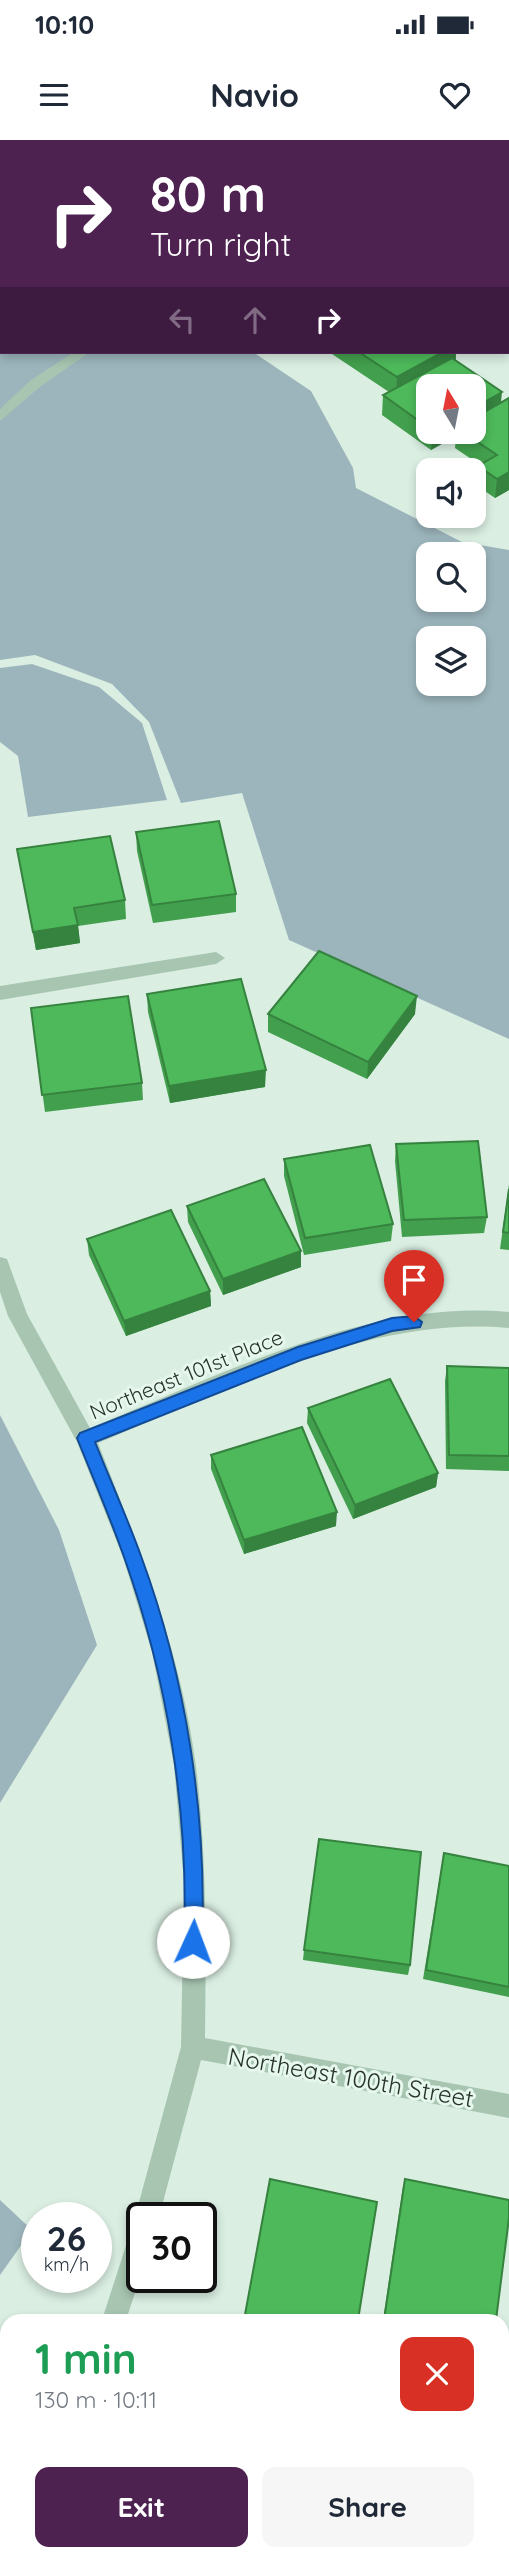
<!DOCTYPE html>
<meta charset="utf-8">
<style>
:root{--surface:#fff;--page:#f6f6f7;--text:#1f2937;--muted:#747a83;--accent:#4d2150}
body{margin:0;font-family:Quicksand,sans-serif;background:var(--page);color:var(--text);height:100vh;display:flex;flex-direction:column;font-size:26px;white-space:nowrap}
*{box-sizing:border-box;margin:0}
p{font-size:23px;color:var(--muted)}
.icon{flex:none;width:38px;height:38px;fill:none;stroke:currentColor;stroke-width:2;stroke-linecap:round;stroke-linejoin:round}
.map{position:relative;flex:1;overflow:hidden}
.drawer{position:absolute;left:0px;top:2174px;width:509px;height:247px;display:flex;flex-direction:column;background:var(--surface);border-radius:21px 21px 0 0;box-shadow:0 4px 10px #0003}
.drawer>*{flex:none}
.guide{position:absolute;left:0px;top:0px;width:509px;height:214px;box-shadow:0 4px 10px #0003;background:#4d2150;color:#fff;overflow:hidden}
.needle{width:46px;rotate:350deg}
.tools{position:absolute;left:416px;top:234px;display:grid;gap:14px}
.tools a{display:grid;place-items:center;width:70px;height:70px;border-radius:14px;background:var(--surface);box-shadow:0 4px 10px #0003;font-size:35px}
.speed{position:absolute;left:21px;top:2062px;display:flex;gap:14px;font-size:35px;font-weight:700;text-align:center}
.speed>*{display:grid;place-content:center;width:91px;height:91px;border-radius:50%;background:var(--surface);box-shadow:0 4px 10px #0003;line-height:1}
.speed small{font-size:18px;font-weight:400}
.speed .limit{border:4px solid #111;border-radius:10px;background:#fff;color:#111}
.pin{position:absolute;display:grid;place-items:center;width:60px;height:60px;color:#fff;margin:-72px -30px;border-radius:50% 50% 50% 0;rotate:-45deg;box-shadow:0 0 7px #0007}
.pin .icon{rotate:45deg}
.me{position:absolute;width:77px;margin:-38px;rotate:2deg;stroke-linejoin:round;filter:drop-shadow(0 0 5px #0008)}
.turn{display:flex;align-items:center;gap:24px;height:147px;padding:0 35px;font-size:32px}
.turn .icon{width:91px;height:91px;stroke-width:2.5}
.turn b{display:block;font-size:49px;line-height:60px}
.lanes{display:flex;align-items:center;height:66px;padding:0 35px;background:#0003;justify-content:center;gap:35px;direction:ltr}
.lanes .off{opacity:.35}
.round{display:grid;place-items:center;flex:none;width:74px;height:74px;border-radius:14px;background:var(--page)}
.overview{display:flex;align-items:center;justify-content:space-between;height:119px;padding:0 35px}
h1{font-size:42px;font-weight:800;line-height:52px;color:#1e9e55}
.primary-button{display:flex;gap:14px;margin-top:auto;padding:14px 35px}
.primary-button a{flex:1;height:80px;border-radius:14px;background:var(--accent);color:#fff;font-size:28px;font-weight:800;line-height:80px;text-align:center}
.primary-button a+a{background:var(--page);color:var(--text)}
.status{display:flex;justify-content:space-between;align-items:center;height:49px;padding:0 35px;background:var(--surface);direction:ltr}
.status svg{height:19px;fill:currentColor}
header{display:flex;justify-content:space-between;align-items:center;height:91px;padding:0 35px;background:var(--surface);font-size:32px;font-weight:800}
.map>svg:first-child{display:block}
.green{fill:#9cb5bc;fill-rule:evenodd}
.lines{fill:none;stroke-linecap:round;stroke-linejoin:round}
.minor{fill:#a7c5b1;fill-rule:evenodd}
.wall{fill:#429f4d;fill-rule:evenodd}
.shaded-wall{fill:#36823f}
.building{fill:#4db95a;stroke:#36823f;stroke-width:2}
.route{fill:#1a73e8;stroke:#114b97;stroke-width:2}
.labels{text-anchor:middle;dominant-baseline:central;stroke-width:6;stroke-linejoin:round;paint-order:stroke}
.street-label{font-size:21px;fill:#273329;stroke:#e6f7ed}
.near-street-label{font-size:24px;fill:#273329;stroke:#e6f7ed}
</style>
<div class="status"><b>10:10</b><svg viewBox="0 0 49 12"><path d="M0 12V9h3v3zM5 12V6h3v6zM10 12V3h3v9zM15 12V0h3v12zM26 1h20v11H26zM47 4h2v5h-2z"/></svg></div>
<header><svg class="icon" aria-label="menu" viewBox="0 0 24 24"><path d="M4 6h16M4 12h16M4 18h16"/></svg>Navio<svg class="icon" aria-label="heart" viewBox="0 0 24 24"><path d="M12 20l-8-8c-3-5 5-10 8-4 3-6 11-1 8 4z"/></svg></header>
<div class="map">
<svg width="509" height="2419" viewBox="0 0 509 2419">
<rect width="100%" height="100%" fill="#daeee2"/>
<g class="green">
<path d="M0 0H509V170L508 2H2V212H253L311 251 353 328 356 348 462 402 509 410V899L289 800 242 653 181 663 149 582 112 544 35 515 0 520ZM429 415H474V460H429ZM429 499H474V544H429Z"/>
<polygon points="32,524 99,547 142,583 167,660 28,677 18,616 0,602 0,528"/>
<polygon points="0,1275 59,1390 97,1505 0,1663"/>
<polygon points="0,2060 32,2090 0,2135"/>
<polygon points="83,2413 242,2413 251,2419 79,2419"/>
</g>
<g class="lines">
<g class="minor">
<polygon points="480,0 495,0 479,2"/>
<polygon points="0,54 2,55 2,63 0,62"/>
<rect x="508" y="165" width="1" height="9"/>
<polygon points="74,212 90,212 41,246 0,281 0,269 31,240"/>
<polygon points="216,812 225,818 216,824 0,860 0,846"/>
<path d="M0 1117 7 1119 27 1174 90 1288C220 1236 366 1159 509 1172V1188C368 1175 226 1251 98 1303 139 1408 182 1515 196 1627 207 1717 206 1807 205 1898L509 1954V1978L201 1920 159 2077H142V2132L126 2180H102L130 2093 137 2083 135 2077 181 1907 184 1743 174 1625 152 1512 123 1417 77 1302 8 1176 0 1152Z"/>
<polygon points="7,2384 7,2413 12,2413 9,2419 0,2419 0,2387"/>
</g>
</g>
<g class="wall">
<path d="M329 212H456V220L501 263 509 258V350L495 358 476 345 478 326 480 325 455 308 456 296 431 310 382 275 383 255 389 252ZM429 247 474 292H429Z"/>
<polygon points="136,692 236,754 236,772 153,783 137,711"/>
<polygon points="17,709 125,760 126,779 78,786 80,803 36,810"/>
<polygon points="147,854 265,947 170,963 148,872"/>
<polygon points="31,868 142,943 143,960 45,972"/>
<polygon points="268,874 415,874 367,939 268,892"/>
<polygon points="396,1004 487,1077 484,1093 402,1097 395,1021"/>
<polygon points="284,1019 393,1084 391,1101 304,1115 284,1036"/>
<polygon points="509,1044 509,1110 500,1109"/>
<polygon points="187,1066 301,1127 223,1155 188,1082"/>
<polygon points="87,1099 210,1151 211,1166 126,1196 89,1115"/>
<polygon points="447,1226 509,1228 509,1331 446,1329 445,1241"/>
<polygon points="308,1268 438,1333 436,1347 353,1379 307,1283"/>
<polygon points="211,1315 336,1386 244,1414 211,1329"/>
<polygon points="444,1713 509,1726 509,1857 423,1839 442,1724"/>
<polygon points="304,1810 410,1825 408,1835 303,1820"/>
<polygon points="405,2039 496,2180 383,2180 403,2046"/>
</g>
<g class="shaded-wall">
<polygon points="443,212 456,212 455,224 396,257 397,237"/>
<polygon points="502,252 500,272 474,286 474,268"/>
<polygon points="433,292 456,292 456,296 431,310"/>
<polygon points="509,332 509,350 495,358 497,339"/>
<polygon points="78,785 80,803 36,810 33,792"/>
<polygon points="417,856 415,874 367,939 368,922"/>
<polygon points="266,930 265,947 170,963 169,946"/>
<polygon points="301,1111 301,1127 223,1155 223,1139"/>
<polygon points="210,1151 211,1166 126,1196 124,1181"/>
<polygon points="438,1333 436,1347 353,1379 355,1365"/>
<polygon points="337,1372 336,1386 244,1414 244,1400"/>
</g>
<g class="building">
<polygon points="359,212 443,212 397,237"/>
<polygon points="452,218 502,252 474,268 474,247 429,247 429,288 383,255"/>
<polygon points="509,258 509,332 497,339 478,326 497,315 463,292 474,292 474,278"/>
<polygon points="219,681 236,754 152,765 136,692"/>
<polygon points="110,696 125,760 74,768 78,785 33,792 17,709"/>
<polygon points="319,811 417,856 368,922 268,874"/>
<polygon points="241,839 266,930 169,946 147,854"/>
<polygon points="128,856 142,943 42,955 31,868"/>
<polygon points="478,1001 487,1077 404,1080 396,1004"/>
<polygon points="370,1005 393,1084 305,1098 284,1019"/>
<polygon points="264,1039 301,1111 223,1139 187,1066"/>
<polygon points="509,1049 509,1093 503,1092"/>
<polygon points="171,1070 210,1151 124,1181 87,1099"/>
<polygon points="447,1226 509,1228 509,1316 449,1315"/>
<polygon points="390,1239 438,1333 355,1365 308,1268"/>
<polygon points="302,1287 337,1372 244,1400 211,1315"/>
<polygon points="319,1699 421,1712 410,1825 304,1810"/>
<polygon points="444,1713 509,1726 509,1847 426,1830"/>
<polygon points="270,2039 377,2062 358,2180 244,2180"/>
<polygon points="405,2039 509,2060 509,2078 496,2180 384,2180"/>
</g>
<path class="route" d="M414 1176 422 1182 420 1187 392 1191 301 1220 95 1302C110 1340 127 1377 141 1416 186 1538 207 1673 202 1802L199 1809 193 1812 186 1809 184 1802C189 1672 168 1540 124 1417 110 1377 93 1338 77 1298L80 1293 298 1207 392 1178Z"/>
<g class="labels">
<g class="street-label">
<text transform="translate(186 1234) rotate(-22)">Northeast 101st Place</text>
</g>
<g class="near-street-label">
<text transform="translate(351 1937) rotate(10)">Northeast 100th Street</text>
</g>
</g>
</svg>
<div class="tools">
<a><svg class="needle" viewBox="-14 -14 28 28"><path d="M0-13l5 13h-10z" fill="#e53935"/><path d="M0 13l5-13h-10z" fill="#747a83"/></svg></a>
<a><svg class="icon" aria-label="sound" viewBox="0 0 24 24"><path d="M4 9h4l5-4v14l-5-4H4zM17 9q2 3 0 6"/></svg></a>
<a><svg class="icon" aria-label="search" viewBox="0 0 24 24"><circle cx="10" cy="10" r="6"/><path d="M15 15l6 6"/></svg></a>
<a><svg class="icon" aria-label="layers" viewBox="0 0 24 24"><path d="M12 4l9 5-9 5-9-5zM3 14l9 5 9-5"/></svg></a>
</div>
<div class="speed"><div>26<small>km/h</small></div><div class="limit">30</div></div>
<div class="pin" style="left:414px;top:1182px;background:#d93025"><svg class="icon" aria-label="arrive" viewBox="0 0 24 24"><path d="M6 21V4h12l-3 4 3 4H6"/></svg></div>
<svg class="me" style="left:193px;top:1802px" viewBox="-20 -20 40 40"><circle r="19" fill="#fff"/><path d="M0-13L10 11 0 6-10 11z" fill="#1a73e8"/></svg>
<div class="guide">
<div class="turn"><svg class="icon" aria-label="right" viewBox="0 0 24 24"><path d="M7 20v-9h11M14 6l5 5-5 5"/></svg><div><b>80 m</b>Turn right</div></div>
<div class="lanes"><svg class="icon off" aria-label="left" viewBox="0 0 24 24"><path d="M17 20v-9H6M10 6l-5 5 5 5"/></svg><svg class="icon off" aria-label="ahead" viewBox="0 0 24 24"><path d="M12 20V5M6 11l6-6 6 6"/></svg><svg class="icon" aria-label="right" viewBox="0 0 24 24"><path d="M7 20v-9h11M14 6l5 5-5 5"/></svg></div>
</div>
<section class="drawer">
<div class="overview"><div><h1>1 min</h1><p>130 m · 10:11</p></div><a class="round" style="background:#d93025;color:#fff"><svg class="icon" aria-label="close" viewBox="0 0 24 24"><path d="M6 6l12 12M18 6L6 18"/></svg></a></div>
<div class="primary-button"><a>Exit</a><a>Share</a></div>
</section>
</div>
